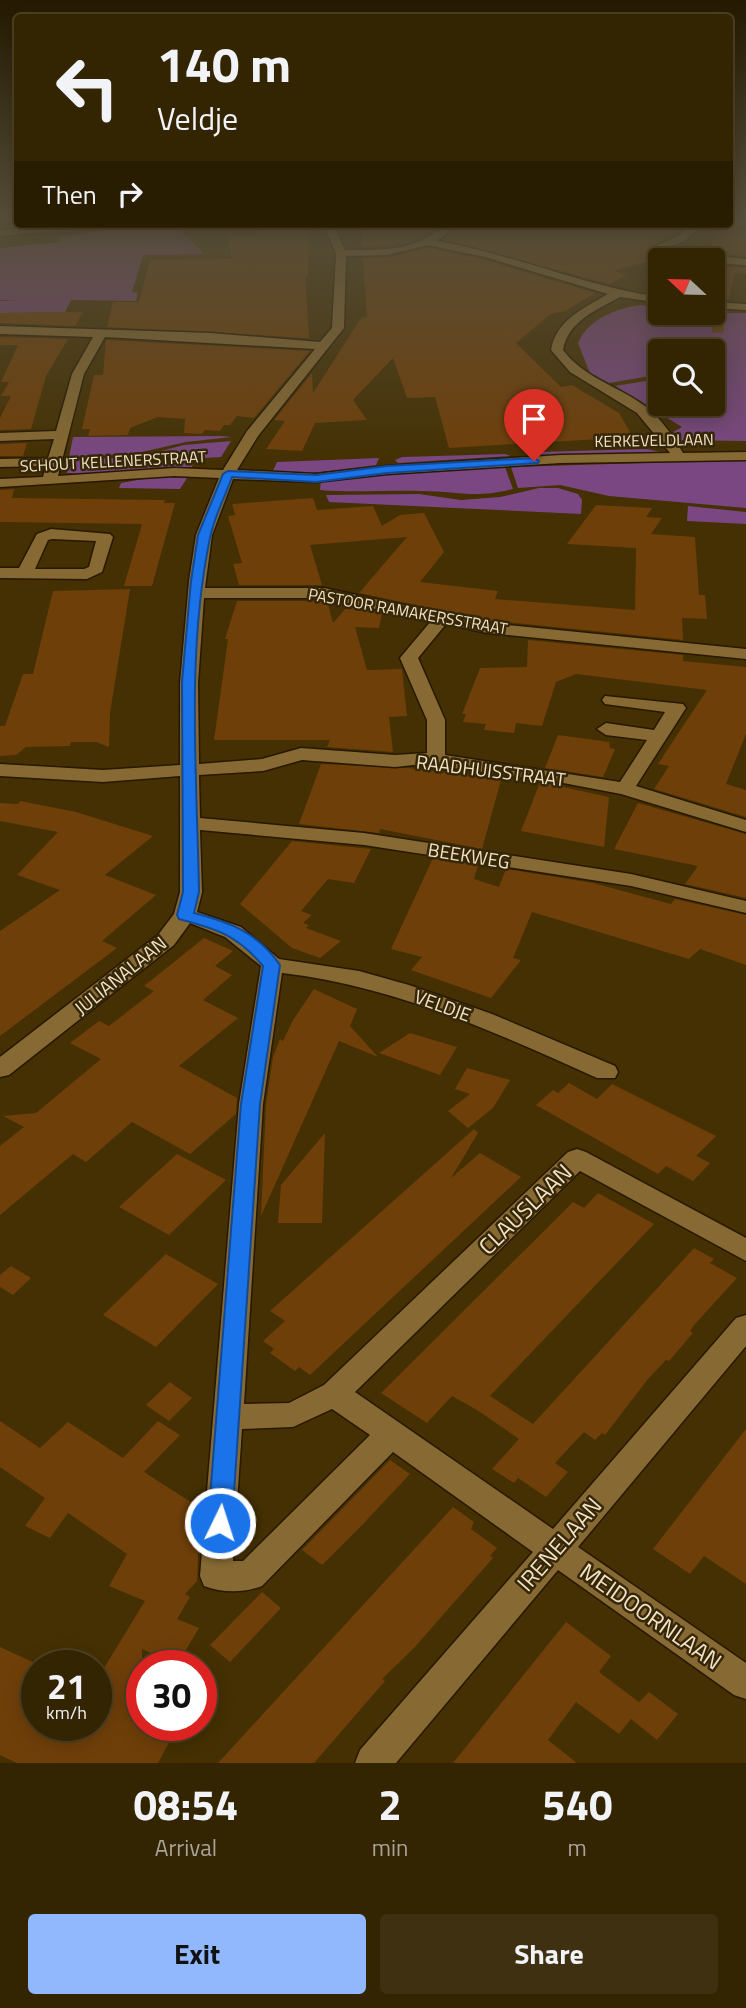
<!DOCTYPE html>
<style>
:root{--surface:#332402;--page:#3e3011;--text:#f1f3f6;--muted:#a9a499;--line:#4e4124;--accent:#91b8fd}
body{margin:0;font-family:"Titillium Web",sans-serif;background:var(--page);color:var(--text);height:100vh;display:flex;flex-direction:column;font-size:26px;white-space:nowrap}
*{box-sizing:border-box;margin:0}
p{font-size:23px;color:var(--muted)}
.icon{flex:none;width:38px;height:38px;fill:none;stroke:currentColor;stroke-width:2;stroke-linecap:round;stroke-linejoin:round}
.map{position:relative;height:1763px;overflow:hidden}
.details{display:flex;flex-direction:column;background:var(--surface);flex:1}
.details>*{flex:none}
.top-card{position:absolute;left:14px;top:14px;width:719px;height:214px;border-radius:7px;box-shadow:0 4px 18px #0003,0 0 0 2px var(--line);background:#332402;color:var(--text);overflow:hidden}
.needle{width:46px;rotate:292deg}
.controls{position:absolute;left:648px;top:248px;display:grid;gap:14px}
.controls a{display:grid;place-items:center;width:77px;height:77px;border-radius:7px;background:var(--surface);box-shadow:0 4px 18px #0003,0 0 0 2px var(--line);font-size:35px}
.speed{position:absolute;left:21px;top:1650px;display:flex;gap:14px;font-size:35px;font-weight:700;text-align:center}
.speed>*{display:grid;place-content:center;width:91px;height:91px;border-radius:50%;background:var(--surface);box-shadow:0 4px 18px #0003,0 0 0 2px var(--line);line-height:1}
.speed small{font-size:18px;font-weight:400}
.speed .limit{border:10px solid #d22;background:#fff;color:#111}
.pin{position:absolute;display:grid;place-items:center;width:60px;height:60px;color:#fff;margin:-72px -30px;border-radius:50% 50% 50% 0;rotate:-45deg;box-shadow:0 0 7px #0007}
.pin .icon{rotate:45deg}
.me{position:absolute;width:77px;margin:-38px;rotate:4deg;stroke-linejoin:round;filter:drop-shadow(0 0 5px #0008)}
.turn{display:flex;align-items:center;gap:24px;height:147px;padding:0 28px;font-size:32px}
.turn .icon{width:91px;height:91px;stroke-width:2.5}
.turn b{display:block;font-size:49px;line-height:60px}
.then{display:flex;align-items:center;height:66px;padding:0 28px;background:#0003;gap:14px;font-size:26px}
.eta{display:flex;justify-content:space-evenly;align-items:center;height:119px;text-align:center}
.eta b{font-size:42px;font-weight:700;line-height:49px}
.action{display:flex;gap:14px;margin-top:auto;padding:14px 28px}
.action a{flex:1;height:80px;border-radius:7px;background:var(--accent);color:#111;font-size:28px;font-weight:700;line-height:80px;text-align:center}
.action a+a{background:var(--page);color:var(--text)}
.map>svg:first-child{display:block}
.green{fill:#7a4783;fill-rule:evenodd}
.building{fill:#6f3f09}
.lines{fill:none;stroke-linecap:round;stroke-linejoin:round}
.minor-casing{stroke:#271800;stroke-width:3}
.minor{fill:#876a33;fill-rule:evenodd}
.route{fill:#1a73e8;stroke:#114b97;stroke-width:2}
.labels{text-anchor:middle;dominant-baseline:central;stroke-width:5;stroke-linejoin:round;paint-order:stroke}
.far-street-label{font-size:16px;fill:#f2e2c6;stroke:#362709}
.street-label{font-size:19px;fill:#f2e2c6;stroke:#362709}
.near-street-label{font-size:23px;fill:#f2e2c6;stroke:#362709}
</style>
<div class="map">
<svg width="746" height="1763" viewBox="0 0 746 1763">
<rect width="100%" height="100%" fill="#443002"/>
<g class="green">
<polygon points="142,224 180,224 180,231 204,254 143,255 132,292 138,293 136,301 71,300 65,312 0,313 0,301 20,301 0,300 0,248 60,242 58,238"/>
<path d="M641 305 660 307V313H746V441L677 440 673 432 682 427 615 386 652 380 650 376 609 383 590 373 578 343C588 319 617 308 641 305ZM660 352H712V404H660Z"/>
<polygon points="73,437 220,436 232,437 186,442 133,454 69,457"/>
<polygon points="231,441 221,457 188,459 145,455 184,445"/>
<polygon points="646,449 661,452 540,457 535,452"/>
<polygon points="505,454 511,456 398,463 395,460 402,457"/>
<polygon points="134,457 193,463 192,467 94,475 67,473 68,460"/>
<polygon points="379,458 376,465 311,473 272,473 277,462"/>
<polygon points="746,460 746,508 609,496 560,485 518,488 511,467"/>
<path d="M505 467 513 489C472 499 459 491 420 491 386 490 354 493 320 490L321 481 420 470Z"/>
<polygon points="160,476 187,478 180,489 119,488 121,483"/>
<polygon points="539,488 558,488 578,494 582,500 581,514 329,502 326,495 419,494 461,500 500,497"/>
<polygon points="688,506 746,512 746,524 687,521"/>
</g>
<g class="building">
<polygon points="272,224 309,227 308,277 305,275 309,338 107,327 113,302 139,302 150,260 232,259 227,235 261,234 260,228 273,227"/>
<polygon points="361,224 446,224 412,242 363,247"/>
<polygon points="462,224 546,224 569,231 584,224 674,224 682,229 654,245 666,256 613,271 626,275 610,284 443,240"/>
<polygon points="722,226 746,229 746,256 712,253 712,237"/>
<polygon points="428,248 484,260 595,293 565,311 551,314 516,343 561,387 572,385 619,413 633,437 449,448 435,397 407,398 393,358 353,400 367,420 315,423 302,451 266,449 285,421 274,420 312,373 313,393 361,318 367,317 363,258 388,258"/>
<polygon points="712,266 746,268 746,274 735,273 729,300 712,299"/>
<polygon points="712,311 727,312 723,333 712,332"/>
<polygon points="83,312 75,326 0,323 0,313"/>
<polygon points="0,337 68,339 46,376 31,429 0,430 0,418 11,396 1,396 9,382 1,382 18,345 0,345"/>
<polygon points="106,340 310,351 254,418 237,416 230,425 224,425 220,431 205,430 202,434 184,433 185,419 158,417 130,428 128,435 88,436 90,429 82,429 94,375 103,375"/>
<polygon points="27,443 23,456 0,456 0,444"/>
<polygon points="14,489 12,498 165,500 164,503 175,503 152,586 124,586 142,524 0,522 0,490"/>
<polygon points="313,498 317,510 373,506 382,526 400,515 424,513 444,552 420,582 498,591 495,599 635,610 636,548 567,544 596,505 652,508 646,517 662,518 651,534 695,537 699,595 705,595 707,619 682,618 683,640 487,620 359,593 407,537 310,545 322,585 239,585 233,564 242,563 228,516 235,515 232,504"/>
<polygon points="130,589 110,713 109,747 96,742 71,742 70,746 26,747 16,755 0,756 0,726 5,726 23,674 33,674 53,591"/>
<polygon points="237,601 327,601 333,623 348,606 382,613 379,628 355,627 367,670 402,669 407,716 389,717 393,752 327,747 330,740 214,740 228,639 225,639"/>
<polygon points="528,640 683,655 683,661 746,667 746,734 726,784 746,790 746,817 654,789 669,766 658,764 707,690 576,674 556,682 542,726 516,723 514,733 484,730 486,724 463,722 466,714 462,714 480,668 527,667"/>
<polygon points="558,735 609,742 610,748 615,749 603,777 545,768"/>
<polygon points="321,764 408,768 501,780 482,849 380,829 379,833 299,824"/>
<polygon points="540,782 609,797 604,847 521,831"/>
<polygon points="20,801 76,812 153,836 105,875 156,895 102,941 117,948 0,1036 0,931 60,890 17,875 58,832 0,821 0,803 18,804"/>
<polygon points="638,803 746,834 746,898 685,884 698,866 614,849"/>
<polygon points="292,841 371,849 354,883 328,879 301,911 312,915 303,923 309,925 306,928 341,941 320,958 292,948 240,904"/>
<polygon points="433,858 478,865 474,879 499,887 506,869 593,883 671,904 675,899 746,915 746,965 700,949 689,959 532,912 513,958 521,960 491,998 411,970 422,957 391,949"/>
<polygon points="204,938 233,951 215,966 232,975 203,1000 238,1018 179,1066 237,1098 236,1114 190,1154 132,1122 86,1162 73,1154 0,1215 0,1146 24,1127 3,1116 36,1113 101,1059 70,1043 99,1021 109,1026 154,991 144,986"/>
<polygon points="314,989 357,1009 350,1026 378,1057 339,1041 261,1216 266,1104 273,1057 280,1039 283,1041 293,1020"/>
<polygon points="410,1033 457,1047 440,1075 379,1053"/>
<polygon points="467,1068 510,1080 493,1108 468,1128 448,1111 470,1094 455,1089"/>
<polygon points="569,1083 597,1099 612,1084 716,1136 696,1156 710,1163 693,1181 666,1166 658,1174 536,1105 553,1090 558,1093"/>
<polygon points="474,1129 478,1133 451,1178 480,1153 521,1177 310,1375 299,1367 295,1371 270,1353 274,1349 263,1341 285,1321 270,1311"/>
<polygon points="325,1133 322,1223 278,1223 281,1185"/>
<polygon points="177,1154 226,1180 169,1235 119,1207"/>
<polygon points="598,1193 654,1224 490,1396 533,1424 694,1248 714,1259 710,1263 737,1278 695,1324 690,1331 693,1333 669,1361 666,1360 648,1379 605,1435 602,1433 595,1440 584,1432 555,1463 568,1472 546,1497 518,1478 514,1483 492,1469 519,1439 477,1410 452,1396 427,1423 381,1393 573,1202 584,1208"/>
<polygon points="166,1254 218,1284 156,1347 103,1315"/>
<polygon points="11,1266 31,1278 13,1295 0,1287 0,1275"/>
<polygon points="170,1382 192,1398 169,1421 146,1405"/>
<polygon points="0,1421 40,1448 68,1422 123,1458 158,1421 180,1435 144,1472 200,1508 197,1581 185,1594 190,1597 177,1619 199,1628 177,1665 142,1649 142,1726 178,1726 158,1763 17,1763 0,1755 0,1647 37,1664 37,1726 96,1726 96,1681 145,1601 109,1586 127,1554 68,1513 50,1538 25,1526 45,1498 0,1467"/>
<polygon points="746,1429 746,1584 704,1556 690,1574 653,1549"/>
<polygon points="390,1460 410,1474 363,1524 322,1565 302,1550"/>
<polygon points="453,1507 474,1522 471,1529 497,1548 490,1556 493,1558 414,1648 382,1679 385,1681 314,1763 218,1763"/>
<polygon points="262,1592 281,1608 230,1662 210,1645"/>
<polygon points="566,1622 611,1656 599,1672 639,1702 649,1692 678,1714 657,1740 631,1719 619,1734 576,1702 548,1740 577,1763 453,1763"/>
</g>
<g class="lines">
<defs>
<g id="minor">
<polygon points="730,219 746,221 746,227 726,224 730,224"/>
<polygon points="70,224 111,224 106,227 0,236 0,230"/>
<path d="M323 224H333L345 250C367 250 391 251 413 244 430 238 442 224 459 224L437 241C513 254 583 286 660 297V303L620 297C597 310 568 321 563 350 584 378 618 386 645 406 661 418 673 436 683 453L746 452V460L561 463 387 474 316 482 233 479 212 535 205 588H324L487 623 746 649V659L487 633 446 624 418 658 445 720V755L620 782 647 740 606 735 597 729 606 723 654 730 665 712 605 704 602 700 605 696 683 704 686 708 636 786 746 820V832L621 794 558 782 423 764 395 767 302 760 263 771 199 775 200 818 364 833 631 874 746 901V913L631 886 364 845 200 830 202 892 197 912 241 927 279 959 359 971 409 985 492 1014 615 1066 618 1072 615 1078H597C495 1032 394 986 282 973L263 1104 244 1404 289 1403 324 1385 568 1152 577 1149 586 1152 746 1238V1261L580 1171 355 1392 553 1529 736 1318 746 1315V1346L578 1547 746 1663V1699L734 1695 558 1570 396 1763H355L360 1750 533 1552 393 1452 262 1586C244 1593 222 1593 204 1586L200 1576 239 1104 261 966 225 937 190 923 174 945 9 1075 0 1077V1057L158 935 174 914 180 892V776L103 782 0 776V764L103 770 180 765V683L189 581 196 535 219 478 174 476 0 487V479L43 477 46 466 0 467V459L48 458 54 439 0 441V433L56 431 72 374 93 337 0 334V326L210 333 320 342 332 328 336 253ZM428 245 485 257 608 294C584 308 556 320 551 350L570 372 637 413 670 453 561 455 387 466 316 474 237 470 258 436 344 328 346 256 387 255ZM105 337 315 349 247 431 223 470 174 468 58 476 84 374ZM204 598H324L431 621 400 658 427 720V753L395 755 301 748 262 759 199 764 198 683ZM332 1409 370 1435 243 1561H233L242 1429 293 1427Z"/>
<path d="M690 224H701L688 239 669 247 688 253 746 259V265C721 263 674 265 656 246L680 235Z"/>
<polygon points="712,302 746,304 746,310 712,308"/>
<path d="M51 529 110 534 113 537 102 572 87 579 0 578V568H19L37 534ZM52 539 96 541 89 567 84 569H35L48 540Z"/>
</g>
</defs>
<use href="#minor" class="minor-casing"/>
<use href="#minor" class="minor"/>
</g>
<linearGradient id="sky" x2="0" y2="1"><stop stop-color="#251a01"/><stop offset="0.47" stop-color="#564e39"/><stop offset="1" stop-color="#564e39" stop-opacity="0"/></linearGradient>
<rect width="746" height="464" fill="url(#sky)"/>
<path class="route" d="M534 458 539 461 538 463 387 473 316 482 232 477C225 497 214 517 210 538 186 653 197 775 199 892L194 913C230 922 258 933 280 965L260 1104 232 1523 228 1531 220 1534 211 1531 208 1523 241 1104 263 966C237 935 217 929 179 919L177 915 183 892 182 682 191 581 198 535 223 474 228 471 316 475 387 466Z"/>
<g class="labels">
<g class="far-street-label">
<text transform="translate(654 440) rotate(-1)">KERKEVELDLAAN</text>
<text transform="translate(113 461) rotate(-3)">SCHOUT KELLENERSTRAAT</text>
<text transform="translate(408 611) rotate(10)">PASTOOR RAMAKERSSTRAAT</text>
</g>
<g class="street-label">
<text transform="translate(491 770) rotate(7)">RAADHUISSTRAAT</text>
<text transform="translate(469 855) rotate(9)">BEEKWEG</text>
<text transform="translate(120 975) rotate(-39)">JULIANALAAN</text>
<text transform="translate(443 1005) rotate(20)">VELDJE</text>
</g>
<g class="near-street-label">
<text transform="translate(525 1209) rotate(-44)">CLAUSLAAN</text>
<text transform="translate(559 1544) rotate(-49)">IRENELAAN</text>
<text transform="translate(651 1616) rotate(35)">MEIDOORNLAAN</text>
</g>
</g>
</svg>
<div class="controls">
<a><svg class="needle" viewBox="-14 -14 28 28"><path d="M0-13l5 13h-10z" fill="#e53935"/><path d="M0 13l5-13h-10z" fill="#a9a499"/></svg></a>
<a><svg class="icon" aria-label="search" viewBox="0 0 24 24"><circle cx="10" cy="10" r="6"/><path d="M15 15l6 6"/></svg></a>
</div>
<div class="speed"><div>21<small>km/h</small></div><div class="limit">30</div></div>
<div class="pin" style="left:534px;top:461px;background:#d93025"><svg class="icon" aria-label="arrive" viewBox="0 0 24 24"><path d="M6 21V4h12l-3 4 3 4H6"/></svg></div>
<svg class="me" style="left:220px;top:1523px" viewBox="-20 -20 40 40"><circle r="17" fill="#1a73e8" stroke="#fff" stroke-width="3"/><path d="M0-11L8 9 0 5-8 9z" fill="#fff"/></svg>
<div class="top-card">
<div class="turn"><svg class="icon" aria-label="left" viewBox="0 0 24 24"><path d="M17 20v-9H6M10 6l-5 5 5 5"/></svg><div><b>140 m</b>Veldje</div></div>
<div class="then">Then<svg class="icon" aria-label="right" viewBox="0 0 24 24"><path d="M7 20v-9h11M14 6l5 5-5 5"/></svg></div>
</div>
</div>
<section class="details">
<div class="eta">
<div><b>08:54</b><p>Arrival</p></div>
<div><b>2</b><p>min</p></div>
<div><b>540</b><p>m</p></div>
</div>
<div class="action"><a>Exit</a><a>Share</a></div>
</section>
